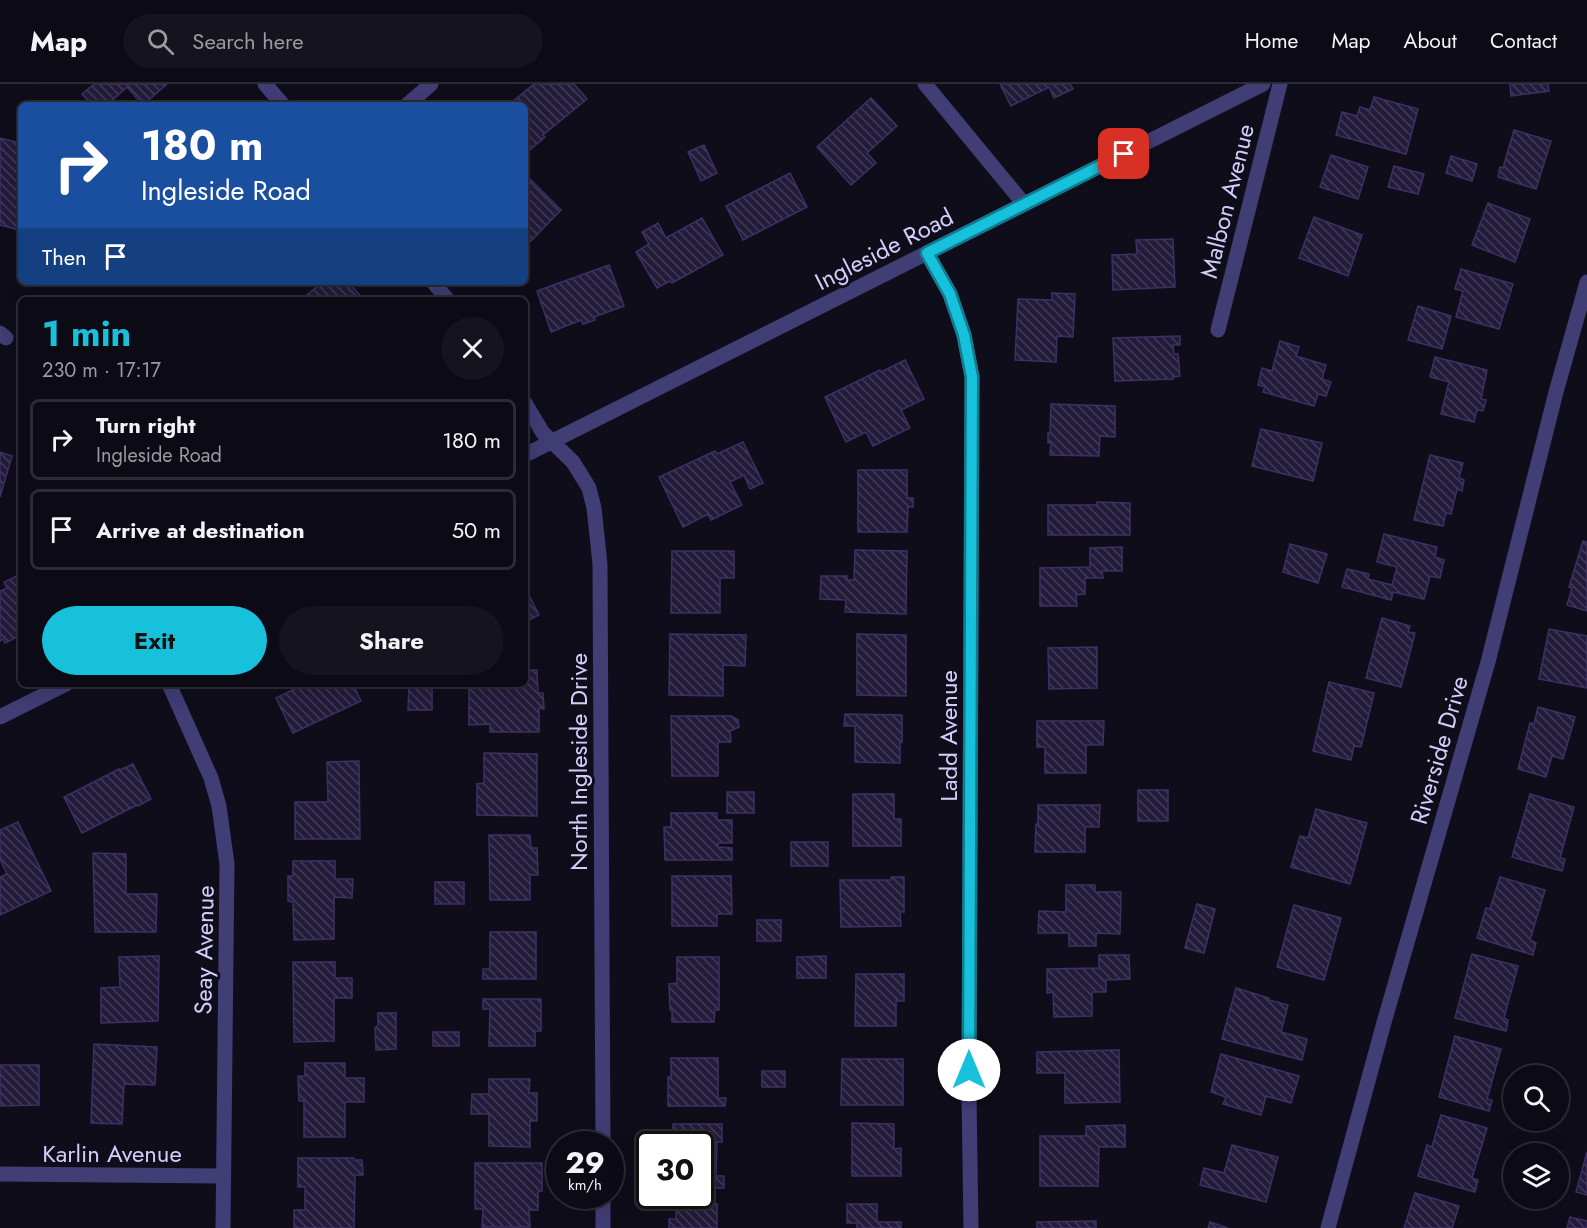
<!DOCTYPE html>
<meta charset="utf-8">
<style>
:root{--surface:#0c0a14;--page:#15131d;--text:#f1f3f6;--muted:#9a9aa0;--line:#2c2b34;--accent:#17c1db}
body{margin:0;font-family:Jost,sans-serif;background:var(--page);color:var(--text);height:100vh;display:flex;flex-direction:column;font-size:22px;white-space:nowrap}
*{box-sizing:border-box;margin:0}
p{font-size:20px;color:var(--muted)}
.icon{flex:none;width:33px;height:33px;fill:none;stroke:currentColor;stroke-width:2;stroke-linecap:round;stroke-linejoin:round}
.map{position:relative;flex:1;overflow:hidden}
.drawer{position:absolute;left:18px;top:213px;width:510px;height:390px;display:flex;flex-direction:column;background:var(--surface);border-radius:9px;box-shadow:0 6px 24px #0002,0 0 0 2px var(--line)}
.drawer>*{flex:none}
.banner{position:absolute;left:18px;top:18px;width:510px;height:183px;border-radius:9px;box-shadow:0 6px 24px #0002,0 0 0 2px var(--line);background:#1a4fa0;color:#fff;overflow:hidden}
.controls{position:absolute;left:1503px;top:981px;display:grid;gap:12px}
.controls a{display:grid;place-items:center;width:66px;height:66px;border-radius:50%;background:var(--surface);box-shadow:0 6px 24px #0002,0 0 0 2px var(--line);font-size:30px}
.speed{position:absolute;left:546px;top:1047px;display:flex;gap:12px;font-size:30px;font-weight:700;text-align:center}
.speed>*{display:grid;place-content:center;width:78px;height:78px;border-radius:50%;background:var(--surface);box-shadow:0 6px 24px #0002,0 0 0 2px var(--line);line-height:1}
.speed small{font-size:15px;font-weight:400}
.speed .limit{border:3px solid #111;border-radius:9px;background:#fff;color:#111}
.pin{position:absolute;display:grid;place-items:center;width:51px;height:51px;color:#fff;margin:-26px;border-radius:12px;box-shadow:0 3px 9px #0006}
.me{position:absolute;width:66px;margin:-33px;rotate:0deg;stroke-linejoin:round;filter:drop-shadow(0 0 4px #0008)}
.turn{display:flex;align-items:center;gap:21px;height:126px;padding:0 24px;font-size:27px}
.turn .icon{width:78px;height:78px;stroke-width:2.5}
.turn b{display:block;font-size:42px;line-height:51px}
.then{display:flex;align-items:center;height:57px;padding:0 24px;background:#0003;gap:12px;font-size:22px}
.round{display:grid;place-items:center;flex:none;width:63px;height:63px;border-radius:32px;background:var(--page)}
.headline{display:flex;align-items:center;justify-content:space-between;height:102px;padding:0 24px}
h1{font-size:36px;font-weight:700;line-height:45px;color:var(--accent)}
.action{display:flex;gap:12px;margin-top:auto;padding:12px 24px}
.action a{flex:1;height:69px;border-radius:36px;background:var(--accent);color:#111;font-size:24px;font-weight:700;line-height:69px;text-align:center}
.action a+a{background:var(--page);color:var(--text)}
ul{padding:0;list-style:none}
li{display:flex;align-items:center;gap:18px;height:81px;margin:0 12px 9px;padding:0 12px;border:3px solid var(--line);border-radius:9px}
li div{flex:1}
li b{display:block;font-size:22px}
li em{font-style:normal}
header{display:flex;align-items:center;gap:36px;box-sizing:border-box;height:84px;padding:0 30px;background:var(--surface);border-bottom:2px solid var(--line)}
header strong{font-size:28px}
nav{display:flex;gap:33px;margin-inline-start:auto;font-size:21px}
.search{width:420px;height:54px;background:var(--page);display:flex;align-items:center;gap:15px;box-sizing:border-box;padding:0 21px;border-radius:33px;color:var(--muted);font-size:22px}
.map>svg:first-child{display:block}
.building{fill:url(#building-back-hatch);stroke:#3c3064;stroke-width:1.5}
.lines{fill:none;stroke-linecap:round;stroke-linejoin:round}
.street{stroke:#413d75;stroke-width:15}
.route-casing{stroke:#0f7d8e;stroke-width:15}
.route{stroke:#17c1db;stroke-width:10}
.labels{text-anchor:middle;dominant-baseline:central;stroke-width:6;stroke-linejoin:round;paint-order:stroke}
.street-label{font-size:24px;fill:#d3cdfa;stroke:#100d1b}
</style>
<header>
<strong>Map</strong>
<div class="search"><svg class="icon" aria-label="search" viewBox="0 0 24 24"><circle cx="10" cy="10" r="6"/><path d="M15 15l6 6"/></svg>Search here</div>
<nav><a>Home</a><a>Map</a><a>About</a><a>Contact</a></nav>
</header>
<div class="map">
<svg width="1587" height="1144" viewBox="0 0 1587 1144">
<defs>
<pattern id="building-back-hatch" width="6" height="6" patternUnits="userSpaceOnUse" patternTransform="scale(1.5)"><rect width="6" height="6" fill="#231b3a"/><path d="M-1 5l2 2M0 0l6 6M5-1l2 2" fill="none" stroke="#423b57"/></pattern>
</defs>
<rect width="100%" height="100%" fill="#100d1b"/>
<g class="building">
<polygon points="94,0 167,0 143,21 127,3 107,21 92,21 82,10"/>
<polygon points="534,0 574,0 587,15 543,51 545,53 530,66 525,60 525,21 515,21 512,18"/>
<polygon points="1000,0 1070,0 1073,5 1054,14 1049,3 1011,22"/>
<polygon points="1510,0 1548,0 1549,7 1511,12"/>
<polygon points="1374,13 1418,25 1406,70 1336,51 1342,28 1357,32 1360,23 1370,26"/>
<polygon points="871,14 897,42 867,69 876,79 851,101 817,63"/>
<polygon points="1514,46 1551,57 1536,105 1498,93 1500,83 1503,84"/>
<polygon points="0,54 21,59 21,67 18,79 21,79 21,140 19,146 0,141"/>
<polygon points="704,61 717,89 701,97 688,68"/>
<polygon points="1331,71 1368,83 1358,115 1320,103"/>
<polygon points="1451,72 1477,80 1472,97 1446,89"/>
<polygon points="1394,82 1424,90 1418,110 1388,103"/>
<polygon points="790,89 807,123 743,156 726,122"/>
<polygon points="530,95 561,126 527,161 525,159 525,100"/>
<polygon points="1488,119 1530,135 1515,178 1472,161"/>
<polygon points="1314,133 1362,151 1348,192 1299,174"/>
<polygon points="702,134 723,171 672,199 670,197 657,204 636,168 649,160 642,148 658,139 666,154"/>
<polygon points="1173,155 1175,203 1113,206 1112,171 1137,170 1136,156"/>
<polygon points="609,181 624,222 594,233 595,236 583,240 581,236 551,248 537,207"/>
<polygon points="1461,185 1513,200 1499,245 1456,233 1463,207 1455,205"/>
<polygon points="323,198 348,198 364,216 307,216 304,213"/>
<polygon points="1052,209 1075,210 1073,253 1057,252 1056,278 1015,276 1018,215 1052,216"/>
<polygon points="1418,222 1451,232 1442,265 1408,256"/>
<polygon points="1180,252 1180,261 1173,261 1174,270 1178,270 1180,292 1173,293 1173,295 1115,297 1113,254"/>
<polygon points="1280,257 1299,263 1296,272 1326,281 1322,295 1331,298 1326,312 1318,310 1314,322 1263,308 1265,303 1258,301 1262,284 1272,287"/>
<polygon points="1435,273 1487,286 1481,315 1486,316 1483,327 1477,326 1474,338 1441,330 1449,298 1430,293"/>
<polygon points="905,276 924,315 901,326 910,344 873,362 866,348 846,358 825,313 880,286 881,288"/>
<polygon points="1051,320 1115,322 1115,353 1100,352 1099,372 1050,371 1051,358 1048,359 1048,349 1050,349"/>
<polygon points="1261,345 1322,359 1313,397 1252,382"/>
<polygon points="743,358 763,399 750,405 744,391 730,398 742,421 711,436 708,430 683,443 659,393 715,367 717,370"/>
<polygon points="0,368 12,372 0,413"/>
<polygon points="1430,371 1463,379 1459,394 1464,396 1462,407 1457,405 1451,430 1446,429 1443,442 1414,436"/>
<polygon points="858,386 907,386 907,414 913,414 913,423 908,423 907,448 858,448"/>
<polygon points="1097,418 1130,419 1130,451 1048,451 1048,421 1097,421"/>
<polygon points="1384,450 1437,463 1435,473 1444,476 1440,494 1430,492 1424,515 1393,508 1391,516 1342,503 1347,485 1369,490 1368,495 1392,501 1397,483 1377,478"/>
<polygon points="1583,457 1587,458 1587,527 1567,521 1572,504 1569,503"/>
<polygon points="1290,460 1327,470 1318,499 1283,488"/>
<polygon points="1122,463 1122,487 1102,487 1103,494 1085,494 1085,510 1076,511 1077,522 1040,522 1040,484 1090,483 1090,464"/>
<polygon points="855,466 907,467 906,530 845,528 846,516 820,515 821,492 847,492 847,496 854,496"/>
<polygon points="672,467 734,467 734,494 720,494 720,529 671,529"/>
<polygon points="19,491 21,496 21,551 5,559 3,555 0,557 0,507 7,504 4,498"/>
<polygon points="525,503 539,531 525,538"/>
<polygon points="1382,534 1410,542 1408,548 1415,549 1401,603 1366,594"/>
<polygon points="1549,545 1587,552 1587,604 1539,595"/>
<polygon points="670,550 746,551 745,582 723,581 723,612 669,611"/>
<polygon points="857,550 906,551 906,612 857,611"/>
<polygon points="1097,563 1097,604 1049,605 1048,564"/>
<polygon points="525,586 537,586 538,609 543,609 544,625 539,624 539,648 490,648 490,640 469,641 469,600 525,600"/>
<polygon points="1329,598 1374,609 1361,663 1354,662 1351,676 1313,667"/>
<polygon points="304,600 353,600 361,617 293,649 276,614"/>
<polygon points="409,600 432,600 432,626 408,626"/>
<polygon points="1538,623 1575,633 1563,675 1552,672 1546,693 1518,685 1530,639 1534,640"/>
<polygon points="845,630 902,631 902,658 900,659 900,679 855,678 855,642 844,642"/>
<polygon points="671,632 731,632 738,636 739,643 730,647 731,658 718,658 718,692 672,692"/>
<polygon points="1037,637 1104,637 1103,661 1086,661 1086,689 1045,689 1045,663 1037,663"/>
<polygon points="484,669 537,670 537,732 477,731 477,700 484,699"/>
<polygon points="359,677 360,755 295,755 295,718 328,718 327,678"/>
<polygon points="133,680 151,715 138,722 137,721 82,749 64,713 119,685 120,686"/>
<rect x="1138" y="706" width="30" height="31"/>
<rect x="727" y="708" width="27" height="21"/>
<polygon points="853,710 894,710 894,735 901,735 901,762 853,762"/>
<polygon points="1530,710 1574,723 1560,774 1565,775 1562,787 1512,773"/>
<polygon points="1038,721 1100,721 1099,743 1085,743 1085,768 1035,768 1036,740 1038,740"/>
<polygon points="1316,725 1367,739 1350,800 1291,783 1300,752 1308,754"/>
<polygon points="671,729 717,729 717,736 732,736 732,759 718,759 718,763 732,764 732,776 665,776 664,743 671,743"/>
<polygon points="18,738 51,807 0,831 0,793 7,790 0,775 0,746"/>
<polygon points="489,751 530,751 531,764 537,764 538,791 530,791 530,816 490,816"/>
<rect x="791" y="758" width="37" height="24"/>
<polygon points="93,769 126,770 126,810 157,810 156,848 95,848"/>
<polygon points="293,777 335,777 335,795 353,795 352,814 334,813 334,855 294,856 293,818 288,817 288,792 293,792"/>
<polygon points="672,792 731,792 732,830 717,830 717,842 672,842"/>
<polygon points="891,793 904,793 904,828 900,828 901,842 841,843 840,796 891,796"/>
<polygon points="1500,793 1545,806 1530,856 1536,859 1533,871 1477,854 1486,824 1490,825"/>
<rect x="435" y="798" width="29" height="22"/>
<polygon points="1066,801 1095,801 1095,808 1121,808 1120,850 1096,849 1096,862 1069,862 1069,849 1038,849 1039,827 1066,828"/>
<polygon points="1197,820 1215,825 1204,869 1185,864"/>
<polygon points="1294,821 1341,834 1324,896 1277,883"/>
<rect x="757" y="836" width="24" height="21"/>
<polygon points="490,848 536,848 536,895 483,895 483,885 490,885"/>
<polygon points="1472,870 1518,882 1504,934 1508,936 1506,947 1455,934"/>
<polygon points="1099,871 1129,871 1130,895 1106,896 1106,908 1092,908 1092,932 1054,933 1053,908 1047,909 1047,885 1099,884"/>
<polygon points="159,872 158,937 101,939 101,904 120,903 119,873"/>
<polygon points="826,872 826,894 797,894 797,873"/>
<polygon points="677,873 719,873 719,926 715,926 714,938 672,938 672,926 670,926 669,900 677,899"/>
<polygon points="293,878 335,878 335,894 352,894 352,914 334,914 334,957 294,958"/>
<polygon points="856,890 904,890 904,917 896,917 896,942 855,942"/>
<polygon points="1236,904 1269,914 1269,916 1288,921 1281,948 1307,955 1302,976 1222,955"/>
<polygon points="483,915 541,915 541,947 535,947 535,962 489,962 490,925 483,925"/>
<polygon points="378,929 396,929 396,965 376,966 375,944 378,941"/>
<rect x="433" y="948" width="26" height="14"/>
<polygon points="1455,952 1501,965 1487,1015 1492,1016 1489,1027 1439,1013"/>
<polygon points="94,960 157,963 155,1001 124,1000 122,1040 91,1039"/>
<polygon points="1119,966 1120,1018 1065,1019 1065,989 1037,989 1037,968"/>
<polygon points="1221,970 1299,992 1291,1019 1266,1012 1261,1031 1223,1020 1226,1013 1211,1008"/>
<polygon points="671,974 718,974 718,1014 726,1014 725,1022 668,1022 668,993 671,993"/>
<polygon points="842,975 903,975 903,1021 841,1021"/>
<polygon points="305,979 345,979 345,994 364,994 364,1018 345,1018 345,1053 304,1053 304,1017 299,1017 298,992 305,992"/>
<polygon points="0,981 39,981 39,1021 0,1022"/>
<rect x="762" y="987" width="23" height="16"/>
<polygon points="489,995 530,995 529,1009 537,1009 537,1037 530,1037 530,1063 489,1062 489,1030 471,1030 472,1010 489,1010"/>
<polygon points="1441,1031 1487,1044 1472,1094 1478,1096 1475,1108 1418,1092 1427,1061 1432,1063"/>
<polygon points="852,1039 894,1040 894,1065 901,1064 901,1092 852,1092"/>
<polygon points="673,1040 722,1040 722,1058 717,1058 716,1092 724,1092 724,1104 700,1104 700,1060 671,1060 671,1056 673,1056"/>
<polygon points="1125,1041 1125,1063 1099,1063 1098,1102 1040,1102 1040,1052 1086,1052 1086,1042"/>
<polygon points="1232,1061 1278,1073 1266,1118 1200,1101 1204,1084 1224,1089"/>
<polygon points="1587,1068 1587,1111 1576,1108"/>
<polygon points="298,1074 354,1074 354,1076 362,1076 363,1091 355,1091 354,1144 294,1144 294,1126 305,1126 305,1103 298,1103"/>
<polygon points="475,1079 542,1079 542,1107 538,1107 538,1126 529,1126 530,1143 482,1143 483,1125 475,1125"/>
<polygon points="1415,1109 1459,1122 1452,1144 1404,1144"/>
<polygon points="676,1120 717,1120 717,1144 669,1144 669,1135 676,1135"/>
<polygon points="847,1120 877,1120 877,1138 901,1138 901,1144 857,1144 857,1139 847,1139"/>
<polygon points="1570,1133 1587,1137 1587,1144 1567,1144"/>
<polygon points="1096,1137 1096,1144 1037,1144 1037,1138"/>
<polygon points="1210,1138 1228,1144 1208,1144"/>
</g>
<g class="lines">
<g class="street">
<polyline points="265,0 283,21"/>
<polyline points="925,0 1024,120"/>
<polyline points="407,21 431,0"/>
<polyline points="927,169 950,210 964,251 972,293 969,1010 971,1144"/>
<polyline points="433,198 448,216"/>
<polyline points="1218,246 1280,0"/>
<polyline points="0,249 6,254"/>
<polyline points="525,319 543,349 573,378 589,404 594,424 600,480 603,1060"/>
<polyline points="525,371 1263,0"/>
<polyline points="169,600 211,694 219,722 227,780 223,1144"/>
<polyline points="0,633 66,600"/>
<polyline points="0,1090 223,1092"/>
<polyline points="603,1112 603,1144"/>
<polyline points="1328,1144 1383,942 1488,578 1556,308 1587,198"/>
</g>
</g>
<g class="lines">
<defs>
<polyline id="route" points="969,986 972,293 964,251 950,210 927,169 1124,70"/>
</defs>
<use href="#route" class="route-casing"/>
<use href="#route" class="route"/>
</g>
<g class="labels">
<g class="street-label">
<text transform="translate(1227 117) rotate(-76)">Malbon Avenue</text>
<text transform="translate(884 165) rotate(-27)">Ingleside Road</text>
<text transform="translate(948 652) rotate(-90)">Ladd Avenue</text>
<text transform="translate(1439 666) rotate(-74)">Riverside Drive</text>
<text transform="translate(578 678) rotate(-90)">North Ingleside Drive</text>
<text transform="translate(204 866) rotate(-89)">Seay Avenue</text>
<text x="112" y="1069">Karlin Avenue</text>
</g>
</g>
</svg>
<div class="controls">
<a><svg class="icon" aria-label="search" viewBox="0 0 24 24"><circle cx="10" cy="10" r="6"/><path d="M15 15l6 6"/></svg></a>
<a><svg class="icon" aria-label="layers" viewBox="0 0 24 24"><path d="M12 4l9 5-9 5-9-5zM3 14l9 5 9-5"/></svg></a>
</div>
<div class="speed"><div>29<small>km/h</small></div><div class="limit">30</div></div>
<div class="pin" style="left:1124px;top:70px;background:#d93025"><svg class="icon" aria-label="arrive" viewBox="0 0 24 24"><path d="M6 21V4h12l-3 4 3 4H6"/></svg></div>
<svg class="me" style="left:969px;top:986px" viewBox="-20 -20 40 40"><circle r="19" fill="#fff"/><path d="M0-13L10 11 0 6-10 11z" fill="#17c1db"/></svg>
<div class="banner">
<div class="turn"><svg class="icon" aria-label="right" viewBox="0 0 24 24"><path d="M7 20v-9h11M14 6l5 5-5 5"/></svg><div><b>180 m</b>Ingleside Road</div></div>
<div class="then">Then<svg class="icon" aria-label="arrive" viewBox="0 0 24 24"><path d="M6 21V4h12l-3 4 3 4H6"/></svg></div>
</div>
<section class="drawer">
<div class="headline"><div><h1>1 min</h1><p>230 m · 17:17</p></div><a class="round"><svg class="icon" aria-label="close" viewBox="0 0 24 24"><path d="M6 6l12 12M18 6L6 18"/></svg></a></div>
<ul>
<li><svg class="icon" aria-label="right" viewBox="0 0 24 24"><path d="M7 20v-9h11M14 6l5 5-5 5"/></svg><div><b>Turn right</b><p>Ingleside Road</p></div><em>180 m</em></li>
<li><svg class="icon" aria-label="arrive" viewBox="0 0 24 24"><path d="M6 21V4h12l-3 4 3 4H6"/></svg><div><b>Arrive at destination</b></div><em>50 m</em></li>
</ul>
<div class="action"><a>Exit</a><a>Share</a></div>
</section>
</div>
